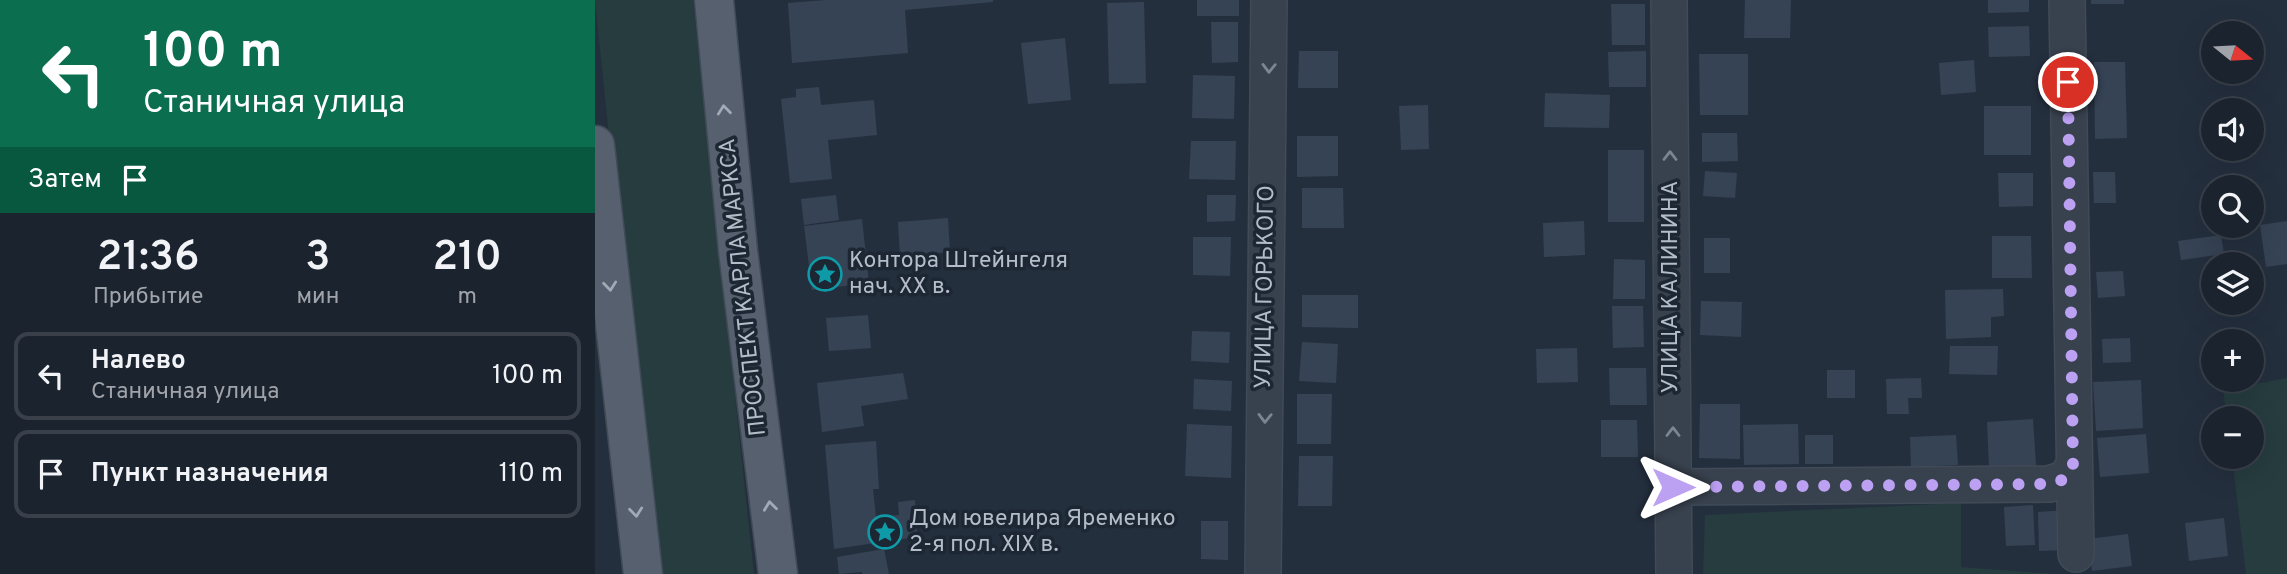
<!DOCTYPE html>
<html lang="ru">
<meta charset="utf-8">
<style>
:root{--surface:#1b232e;--page:#242b36;--text:#f1f3f6;--muted:#a0a4aa;--line:#39404a}
body{margin:0;font-family:Overpass,sans-serif;background:var(--page);color:var(--text);height:100vh;display:flex;flex-direction:column;font-size:26px;white-space:nowrap}
*{box-sizing:border-box;margin:0}
p{font-size:23px;color:var(--muted)}
.icon{flex:none;width:38px;height:38px;fill:none;stroke:currentColor;stroke-width:2;stroke-linecap:round;stroke-linejoin:round}
.map{position:relative;flex:1;overflow:hidden}
.panel{display:flex;flex-direction:column;background:var(--surface);width:595px}
.panel>*{flex:none}
.top-card{background:#0b6e4f;color:#fff;overflow:hidden}
.needle{width:46px;rotate:108deg}
.controls{position:absolute;left:1606px;top:21px;display:grid;gap:14px}
.controls a{display:grid;place-items:center;width:63px;height:63px;border-radius:50%;background:var(--surface);box-shadow:0 7px 28px #0002,0 0 0 2px var(--line);font-size:35px}
.pin{position:absolute;display:grid;place-items:center;width:60px;height:60px;color:#fff;margin:-30px;border:4px solid #fff;border-radius:50%;box-shadow:0 2px 7px #0007}
.me{position:absolute;width:77px;margin:-38px;rotate:90deg;stroke-linejoin:round;filter:drop-shadow(0 0 5px #0008)}
.turn{display:flex;align-items:center;gap:24px;height:147px;padding:0 28px;font-size:32px}
.turn .icon{width:91px;height:91px;stroke-width:2.5}
.turn b{display:block;font-size:49px;line-height:60px}
.then{display:flex;align-items:center;height:66px;padding:0 28px;background:#0003;gap:14px;font-size:26px}
.eta{display:flex;justify-content:space-evenly;align-items:center;height:119px;text-align:center}
.eta b{font-size:42px;font-weight:600;line-height:49px}
ul{padding:0;list-style:none}
li{display:flex;align-items:center;gap:21px;height:88px;margin:0 14px 10px;padding:0 14px;border:4px solid var(--line);border-radius:14px}
li div{flex:1}
li b{display:block;font-size:26px}
li em{font-style:normal}
main{display:flex;flex:1;min-height:0}
.map>svg:first-child{display:block}
.green{fill:#263c3f}
.building{fill:#364354}
.lines{fill:none;stroke-linecap:round;stroke-linejoin:round}
.minor-casing{stroke:#414a57;stroke-width:38}
.major-casing{stroke:#414a57;stroke-width:41}
.minor{stroke:#38414e;stroke-width:35}
.major{stroke:#56606e;stroke-width:38}
.oneway{stroke:#7c8592}
.oneway2{stroke:#a1aab7}
.route{stroke:#bca0f2;stroke-width:12;stroke-dasharray:0 21.6}
.labels{text-anchor:middle;dominant-baseline:central;stroke-width:7;stroke-linejoin:round;paint-order:stroke}
.poi-label{font-size:23px;fill:#b4bcc9;stroke:#1d2633;text-anchor:start}
.street-label{font-size:23px;fill:#b4bcc9;stroke:#1d2633}
</style>
<main>
<section class="panel">
<div class="top-card">
<div class="turn"><svg class="icon" aria-label="left" viewBox="0 0 24 24"><path d="M17 20v-9H6M10 6l-5 5 5 5"/></svg><div><b>100 m</b>Станичная улица</div></div>
<div class="then">Затем<svg class="icon" aria-label="arrive" viewBox="0 0 24 24"><path d="M6 21V4h12l-3 4 3 4H6"/></svg></div>
</div>
<div class="eta">
<div><b>21:36</b><p>Прибытие</p></div>
<div><b>3</b><p>мин</p></div>
<div><b>210</b><p>m</p></div>
</div>
<ul>
<li><svg class="icon" aria-label="left" viewBox="0 0 24 24"><path d="M17 20v-9H6M10 6l-5 5 5 5"/></svg><div><b>Налево</b><p>Станичная улица</p></div><em>100 m</em></li>
<li><svg class="icon" aria-label="arrive" viewBox="0 0 24 24"><path d="M6 21V4h12l-3 4 3 4H6"/></svg><div><b>Пункт назначения</b></div><em>110 m</em></li>
</ul>
</section>
<div class="map">
<svg width="1692" height="574" viewBox="0 0 1692 574">
<rect width="100%" height="100%" fill="#242f3e"/>
<g class="green">
<polygon points="0,0 98,0 159,574 59,574"/>
<polygon points="1692,378 1692,574 1651,574 1637,457 1657,457 1657,418 1632,418 1628,390"/>
<polygon points="1366,503 1366,567 1461,574 1108,574 1110,515"/>
</g>
<g class="building">
<polygon points="230,0 398,0 398,2 310,10 313,53 197,63 193,3"/>
<rect x="602" y="0" width="42" height="16"/>
<polygon points="1150,0 1196,0 1195,38 1149,38"/>
<polygon points="1393,0 1434,0 1434,12 1393,13"/>
<rect x="1496" y="0" width="33" height="4"/>
<polygon points="549,2 551,83 514,84 512,3"/>
<polygon points="1016,4 1050,4 1050,45 1017,45"/>
<polygon points="616,22 643,22 643,62 617,63"/>
<polygon points="1434,26 1435,56 1394,57 1393,27"/>
<polygon points="470,38 476,100 433,104 426,43"/>
<polygon points="704,51 743,51 743,88 703,88"/>
<polygon points="1051,51 1051,87 1014,87 1013,52"/>
<polygon points="1104,54 1153,54 1153,115 1105,115"/>
<polygon points="1379,60 1381,92 1346,95 1344,63"/>
<polygon points="1499,62 1530,62 1532,138 1500,139"/>
<polygon points="598,75 640,76 639,119 597,118"/>
<polygon points="224,87 226,105 279,100 282,135 233,140 237,179 195,183 186,99 201,97 201,89"/>
<polygon points="950,93 1015,95 1014,128 949,127"/>
<polygon points="833,105 834,149 806,150 804,106"/>
<rect x="1389" y="106" width="47" height="49"/>
<polygon points="1107,133 1142,133 1143,161 1107,162"/>
<polygon points="702,136 743,136 743,176 702,177"/>
<polygon points="596,141 641,141 640,180 594,179"/>
<rect x="1013" y="150" width="36" height="72"/>
<polygon points="1110,171 1142,173 1140,198 1108,196"/>
<polygon points="1498,172 1520,172 1521,203 1499,203"/>
<polygon points="1403,173 1438,173 1438,206 1404,207"/>
<polygon points="707,188 748,188 749,228 707,228"/>
<polygon points="241,195 244,220 209,225 206,199"/>
<polygon points="612,195 641,195 640,221 612,222"/>
<polygon points="353,218 355,252 305,256 303,222"/>
<polygon points="267,219 274,283 217,290 209,226"/>
<polygon points="989,221 990,255 949,257 948,223"/>
<polygon points="1692,221 1692,264 1671,267 1665,225"/>
<polygon points="1626,235 1629,254 1586,260 1583,241"/>
<polygon points="1397,236 1436,236 1437,278 1397,278"/>
<polygon points="598,237 636,237 635,276 598,275"/>
<rect x="1109" y="238" width="26" height="35"/>
<polygon points="1019,259 1050,260 1050,299 1018,299"/>
<polygon points="1528,271 1530,296 1503,298 1501,272"/>
<polygon points="1408,289 1409,316 1396,317 1396,337 1351,339 1350,290"/>
<polygon points="707,295 763,295 763,328 707,327"/>
<polygon points="1106,301 1147,302 1146,337 1105,335"/>
<polygon points="1017,306 1048,306 1049,347 1018,348"/>
<polygon points="273,315 276,348 234,351 231,318"/>
<polygon points="597,331 635,332 634,363 596,361"/>
<polygon points="1535,338 1536,362 1508,363 1507,339"/>
<polygon points="707,342 743,344 741,383 704,381"/>
<polygon points="1355,346 1403,346 1402,375 1354,374"/>
<polygon points="982,348 983,382 942,383 941,349"/>
<polygon points="1014,368 1051,368 1052,405 1015,405"/>
<rect x="1232" y="370" width="28" height="28"/>
<polygon points="308,373 313,399 266,406 269,426 227,432 222,383"/>
<polygon points="1326,378 1327,398 1313,398 1314,414 1292,414 1291,379"/>
<polygon points="599,379 637,381 636,411 598,409"/>
<polygon points="1546,380 1548,428 1501,431 1498,382"/>
<polygon points="702,394 737,394 736,444 702,444"/>
<polygon points="1105,404 1145,404 1145,459 1104,458"/>
<polygon points="1438,419 1441,465 1394,467 1392,422"/>
<polygon points="1006,420 1042,420 1043,457 1006,457"/>
<polygon points="592,424 637,426 636,478 590,476"/>
<polygon points="1203,424 1204,464 1149,465 1148,425"/>
<polygon points="1551,434 1554,473 1505,477 1502,438"/>
<rect x="1210" y="435" width="28" height="29"/>
<polygon points="1361,435 1363,465 1316,467 1315,437"/>
<polygon points="281,441 284,489 278,489 281,517 304,515 303,502 320,500 322,537 239,549 230,445"/>
<polygon points="704,456 738,456 737,506 703,506"/>
<polygon points="1438,505 1440,545 1411,546 1409,507"/>
<polygon points="1472,510 1474,550 1444,551 1443,512"/>
<polygon points="1629,518 1633,556 1594,561 1590,523"/>
<polygon points="606,521 633,521 633,560 606,559"/>
<polygon points="1533,534 1537,566 1497,571 1493,539"/>
<polygon points="289,549 294,574 267,574 267,572 244,574 242,557"/>
</g>
<g class="lines">
<defs>
<g id="minor">
<polyline points="1074,0 1079,574"/>
<polyline points="1472,0 1481,554"/>
<polyline points="1078,487 1454,484 1470,479 1478,467"/>
<polyline points="668,574 674,0"/>
</g>
<g id="major">
<polyline points="119,0 143,251 183,574"/>
<polyline points="0,145 48,574"/>
</g>
</defs>
<use href="#minor" class="minor-casing"/>
<use href="#major" class="major-casing"/>
<use href="#minor" class="minor"/>
<use href="#major" class="major"/>
</g>
<defs><path id="oneway-chevron" d="M-2-3.5L2.5 0L-2 3.5" fill="none" stroke-width="1.6" stroke-linecap="round" stroke-linejoin="round" transform="scale(1.75)"/></defs>
<g class="oneway">
<use href="#oneway-chevron" transform="translate(674 68) rotate(91)"/>
<use href="#oneway-chevron" transform="translate(1075 156) rotate(-90)"/>
<use href="#oneway-chevron" transform="translate(670 418) rotate(91)"/>
<use href="#oneway-chevron" transform="translate(1078 432) rotate(-90)"/>
</g>
<g class="oneway2">
<use href="#oneway-chevron" transform="translate(129 110) rotate(-96)"/>
<use href="#oneway-chevron" transform="translate(15 286) rotate(84)"/>
<use href="#oneway-chevron" transform="translate(175 506) rotate(-97)"/>
<use href="#oneway-chevron" transform="translate(41 512) rotate(84)"/>
</g>
<g class="lines">
<polyline class="route" points="1078,487 1454,484 1470,479 1478,467 1473,82"/>
</g>
<defs>
<symbol id="sight-ring" viewBox="-11 -11 22 22"><circle r="9.5" fill="#1d2633" stroke="#0f9aa8" stroke-width="1.5"/><path d="M0-6L1.8-2.2L6-1.7L2.9 1.2L3.7 5.4L0 3.3L-3.7 5.4L-2.9 1.2L-6-1.7L-1.8-2.2Z" fill="#0f9aa8"/></symbol>
</defs>
<g fill-rule="evenodd">
<use href="#sight-ring" x="211" y="255" width="38" height="38"/>
<use href="#sight-ring" x="271" y="513" width="38" height="38"/>
</g>
<g class="labels">
<g class="poi-label">
<text x="254" y="261">Контора Штейнгеля<tspan x="254" dy="26">нач. ХХ в.</tspan></text>
<text x="314" y="519">Дом ювелира Яременко<tspan x="314" dy="26">2-я пол. XIX в.</tspan></text>
</g>
<g class="street-label">
<text transform="translate(149 287) rotate(-96)">ПРОСПЕКТ КАРЛА МАРКСА</text>
<text transform="translate(671 287) rotate(-89)">УЛИЦА ГОРЬКОГО</text>
<text transform="translate(1076 287) rotate(-90)">УЛИЦА КАЛИНИНА</text>
</g>
</g>
</svg>
<div class="controls">
<a><svg class="needle" viewBox="-14 -14 28 28"><path d="M0-13l5 13h-10z" fill="#e53935"/><path d="M0 13l5-13h-10z" fill="#a0a4aa"/></svg></a>
<a><svg class="icon" aria-label="sound" viewBox="0 0 24 24"><path d="M4 9h4l5-4v14l-5-4H4zM17 9q2 3 0 6"/></svg></a>
<a><svg class="icon" aria-label="search" viewBox="0 0 24 24"><circle cx="10" cy="10" r="6"/><path d="M15 15l6 6"/></svg></a>
<a><svg class="icon" aria-label="layers" viewBox="0 0 24 24"><path d="M12 4l9 5-9 5-9-5zM3 14l9 5 9-5"/></svg></a>
<a>+</a>
<a>−</a>
</div>
<div class="pin" style="left:1473px;top:82px;background:#d93025"><svg class="icon" aria-label="arrive" viewBox="0 0 24 24"><path d="M6 21V4h12l-3 4 3 4H6"/></svg></div>
<svg class="me" style="left:1078px;top:487px" viewBox="-20 -20 40 40"><path d="M0-17L14 15 0 8-14 15z" fill="#bca0f2" stroke="#fff" stroke-width="4"/></svg>
</div>
</main>
